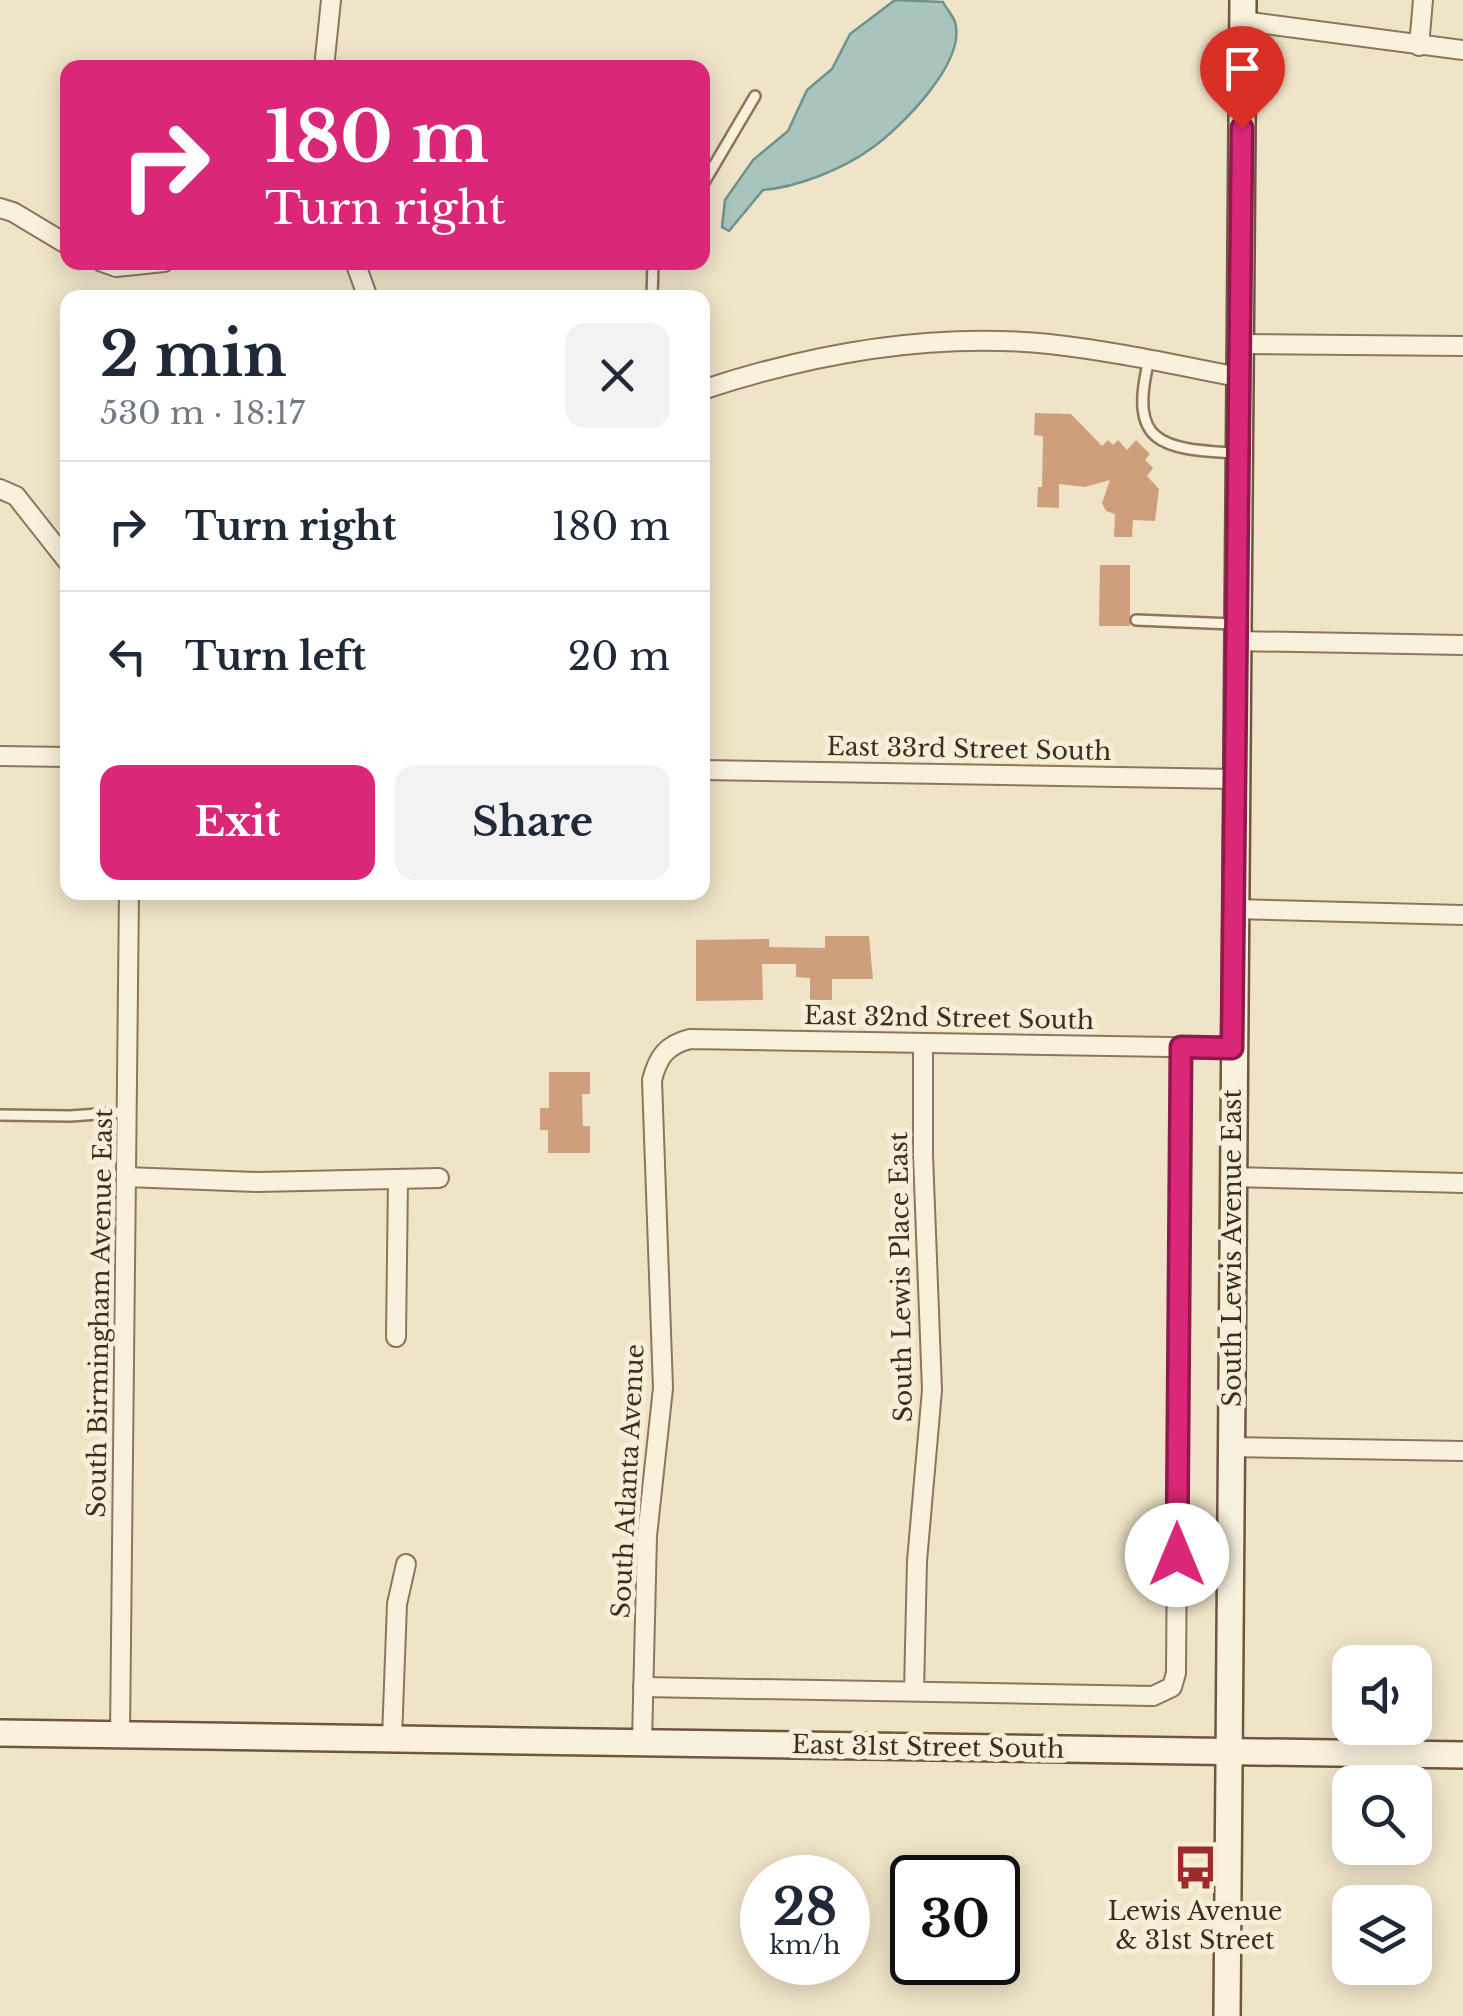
<!DOCTYPE html>
<meta charset="utf-8">
<style>
:root{--surface:#fff;--page:#f2f2f3;--text:#1f2937;--muted:#747a83;--line:#e0e1e3;--accent:#db2777}
body{margin:0;font-family:"Libre Baskerville",serif;background:var(--page);color:var(--text);height:100vh;display:flex;flex-direction:column;font-size:38px;white-space:nowrap}
*{box-sizing:border-box;margin:0}
p{font-size:32px;color:var(--muted)}
.icon{flex:none;width:55px;height:55px;fill:none;stroke:currentColor;stroke-width:2;stroke-linecap:round;stroke-linejoin:round}
.map{position:relative;flex:1;overflow:hidden}
.panel{position:absolute;left:60px;top:290px;width:650px;height:610px;display:flex;flex-direction:column;background:var(--surface);border-radius:20px;box-shadow:0 5px 25px #0003}
.panel>*{flex:none}
.banner{position:absolute;left:60px;top:60px;width:650px;height:210px;border-radius:20px;box-shadow:0 5px 25px #0003;background:#db2777;color:#fff;overflow:hidden}
.tools{position:absolute;left:1332px;top:1645px;display:grid;gap:20px}
.tools a{display:grid;place-items:center;width:100px;height:100px;border-radius:20px;background:var(--surface);box-shadow:0 5px 25px #0003;font-size:50px}
.speed{position:absolute;left:740px;top:1855px;display:flex;gap:20px;font-size:50px;font-weight:700;text-align:center}
.speed>*{display:grid;place-content:center;width:130px;height:130px;border-radius:50%;background:var(--surface);box-shadow:0 5px 25px #0003;line-height:1}
.speed small{font-size:25px;font-weight:400}
.speed .limit{border:5px solid #111;border-radius:15px;background:#fff;color:#111}
.pin{position:absolute;display:grid;place-items:center;width:85px;height:85px;color:#fff;margin:-102px -42px;border-radius:50% 50% 50% 0;rotate:-45deg;box-shadow:0 0 10px #0007}
.pin .icon{rotate:45deg}
.me{position:absolute;width:110px;margin:-55px;rotate:0deg;stroke-linejoin:round;filter:drop-shadow(0 0 8px #0008)}
.turn{display:flex;align-items:center;gap:35px;height:210px;padding:0 40px;font-size:45px}
.turn .icon{width:130px;height:130px;stroke-width:2.5}
.turn b{display:block;font-size:70px;line-height:85px}
.round{display:grid;place-items:center;flex:none;width:105px;height:105px;border-radius:20px;background:var(--page)}
.summary{display:flex;align-items:center;justify-content:space-between;height:170px;padding:0 40px}
h1{font-size:60px;font-weight:700;line-height:75px}
.button{display:flex;gap:20px;margin-top:auto;padding:20px 40px}
.button a{flex:1;height:115px;border-radius:20px;background:var(--accent);color:#fff;font-size:40px;font-weight:700;line-height:115px;text-align:center}
.button a+a{background:var(--page);color:var(--text)}
ul{padding:0;list-style:none}
li{display:flex;align-items:center;gap:30px;height:130px;padding:0 40px;border-top:2px solid var(--line)}
li div{flex:1}
li b{display:block;font-size:38px}
li em{font-style:normal}
.map>svg:first-child{display:block}
.water{fill:#a9c4bc;stroke:#6f938a;stroke-width:2.5}
.building{fill:#cf9f7d}
.lines{fill:none;stroke-linecap:round;stroke-linejoin:round}
.lane-casing{stroke:#8d765c;stroke-width:14}
.street-casing{stroke:#8d765c;stroke-width:22}
.secondary-casing{stroke:#6f573f;stroke-width:30}
.lane{stroke:#faf1dc;stroke-width:9}
.street{stroke:#faf1dc;stroke-width:18}
.secondary{stroke:#faf1dc;stroke-width:25}
.route-casing{stroke:#8e194d;stroke-width:25}
.route{stroke:#db2777;stroke-width:18}
.labels{text-anchor:middle;dominant-baseline:central;stroke-width:10;stroke-linejoin:round;paint-order:stroke}
.street-label{font-size:25px;fill:#3d2e20;stroke:#f7eed8}
.poi-label{font-size:25px;fill:#3d2e20;stroke:#f7eed8}
</style>
<div class="map">
<svg width="1463" height="2016" viewBox="0 0 1463 2016">
<rect width="100%" height="100%" fill="#f0e4c8"/>
<path class="water" d="M895 0 943 2C946 8 953 16 955 22 967 62 901 127 872 148 843 169 798 187 763 190L729 231 722 227 725 200 753 160 788 131 807 90 832 69 850 34Z"/>
<g class="building">
<polygon points="1035,413 1071,414 1102,446 1108,440 1113,445 1118,440 1127,450 1136,440 1150,454 1145,460 1153,468 1147,476 1159,489 1155,521 1133,520 1132,537 1114,537 1115,514 1106,511 1102,503 1110,480 1085,487 1059,484 1059,508 1037,507 1038,487 1042,487 1043,436 1034,435"/>
<polygon points="1100,565 1130,565 1130,626 1099,626"/>
<polygon points="825,936 869,936 873,979 832,979 832,1000 810,1000 810,978 796,977 796,964 762,964 763,1000 696,1001 696,940 769,939 769,947 825,948"/>
<polygon points="549,1072 590,1072 590,1094 582,1094 583,1126 590,1126 590,1153 548,1153 548,1130 540,1130 540,1108 549,1108"/>
</g>
<g class="lines">
<defs>
<g id="lane">
<polyline points="702,186 755,96"/>
<polyline points="652,298 653,262"/>
<path d="M1149 360C1128 444 1161 449 1235 453"/>
<polyline points="1136,620 1233,624"/>
<polyline points="0,1115 70,1116 127,1112"/>
</g>
<g id="street">
<polyline points="1243,21 1463,50"/>
<polyline points="1419,46 1423,0"/>
<polyline points="324,68 331,0"/>
<polyline points="0,208 13,212 68,245"/>
<polyline points="102,262 116,267 164,262"/>
<polyline points="355,262 368,298"/>
<polyline points="1239,344 1463,346"/>
<path d="M702 390C814 353 932 332 1049 344 1113 351 1176 365 1238 377"/>
<polyline points="0,489 16,496 68,562"/>
<polyline points="1236,641 1463,645"/>
<polyline points="0,756 68,757"/>
<polyline points="702,770 1235,779"/>
<polyline points="1235,909 1463,915"/>
<polyline points="126,1177 258,1182 439,1178"/>
<polyline points="1231,1177 1463,1183"/>
<polyline points="396,1337 398,1180"/>
<polyline points="1231,1447 1463,1451"/>
<polyline points="643,1687 1153,1696 1172,1687 1176,1673 1181,1047"/>
<polyline points="914,1691 917,1561 932,1390 923,1155 923,1043"/>
<polyline points="120,1735 129,892"/>
<polyline points="392,1738 397,1604 406,1564"/>
<path d="M642 1742 647 1536 663 1388 652 1080C658 1057 666 1045 690 1039L1232 1048"/>
</g>
<g id="secondary">
<polyline points="0,1733 1463,1755"/>
<polyline points="1227,2016 1243,0"/>
</g>
</defs>
<use href="#lane" class="lane-casing"/>
<use href="#street" class="street-casing"/>
<use href="#secondary" class="secondary-casing"/>
<use href="#lane" class="lane"/>
<use href="#street" class="street"/>
<use href="#secondary" class="secondary"/>
</g>
<g class="lines">
<defs>
<polyline id="route" points="1177,1555 1181,1047 1232,1048 1242,128"/>
</defs>
<use href="#route" class="route-casing"/>
<use href="#route" class="route"/>
</g>
<defs>
<symbol id="bus-bare" viewBox="-9 -9 18 18"><path d="M-5-6H5V4H4V6H2V4H-2V6H-4V4H-5ZM-3.5-4V0h7V-4ZM-3.5 1.2v1.5H-2V1.2ZM2 1.2v1.5H3.5V1.2Z" fill="#9e2a2b" stroke="#f7eed8" stroke-width="2.5" paint-order="stroke"/></symbol>
</defs>
<g fill-rule="evenodd">
<use href="#bus-bare" x="1164" y="1836" width="63" height="63"/>
</g>
<g class="labels">
<g class="street-label">
<text transform="translate(969 749) rotate(1)">East 33rd Street South</text>
<text transform="translate(949 1018) rotate(1)">East 32nd Street South</text>
<text transform="translate(1232 1248) rotate(-90)">South Lewis Avenue East</text>
<text transform="translate(901 1277) rotate(-91)">South Lewis Place East</text>
<text transform="translate(100 1313) rotate(-89)">South Birmingham Avenue East</text>
<text transform="translate(628 1481) rotate(-87)">South Atlanta Avenue</text>
<text transform="translate(928 1747) rotate(1)">East 31st Street South</text>
</g>
<g class="poi-label">
<text x="1195" y="1911">Lewis Avenue<tspan x="1195" dy="29">&amp; 31st Street</tspan></text>
</g>
</g>
</svg>
<div class="tools">
<a><svg class="icon" aria-label="sound" viewBox="0 0 24 24"><path d="M4 9h4l5-4v14l-5-4H4zM17 9q2 3 0 6"/></svg></a>
<a><svg class="icon" aria-label="search" viewBox="0 0 24 24"><circle cx="10" cy="10" r="6"/><path d="M15 15l6 6"/></svg></a>
<a><svg class="icon" aria-label="layers" viewBox="0 0 24 24"><path d="M12 4l9 5-9 5-9-5zM3 14l9 5 9-5"/></svg></a>
</div>
<div class="speed"><div>28<small>km/h</small></div><div class="limit">30</div></div>
<div class="pin" style="left:1242px;top:128px;background:#d93025"><svg class="icon" aria-label="arrive" viewBox="0 0 24 24"><path d="M6 21V4h12l-3 4 3 4H6"/></svg></div>
<svg class="me" style="left:1177px;top:1555px" viewBox="-20 -20 40 40"><circle r="19" fill="#fff"/><path d="M0-13L10 11 0 6-10 11z" fill="#db2777"/></svg>
<div class="banner">
<div class="turn"><svg class="icon" aria-label="right" viewBox="0 0 24 24"><path d="M7 20v-9h11M14 6l5 5-5 5"/></svg><div><b>180 m</b>Turn right</div></div>
</div>
<section class="panel">
<div class="summary"><div><h1>2 min</h1><p>530 m · 18:17</p></div><a class="round"><svg class="icon" aria-label="close" viewBox="0 0 24 24"><path d="M6 6l12 12M18 6L6 18"/></svg></a></div>
<ul>
<li><svg class="icon" aria-label="right" viewBox="0 0 24 24"><path d="M7 20v-9h11M14 6l5 5-5 5"/></svg><div><b>Turn right</b></div><em>180 m</em></li>
<li><svg class="icon" aria-label="left" viewBox="0 0 24 24"><path d="M17 20v-9H6M10 6l-5 5 5 5"/></svg><div><b>Turn left</b></div><em>20 m</em></li>
</ul>
<div class="button"><a>Exit</a><a>Share</a></div>
</section>
</div>
